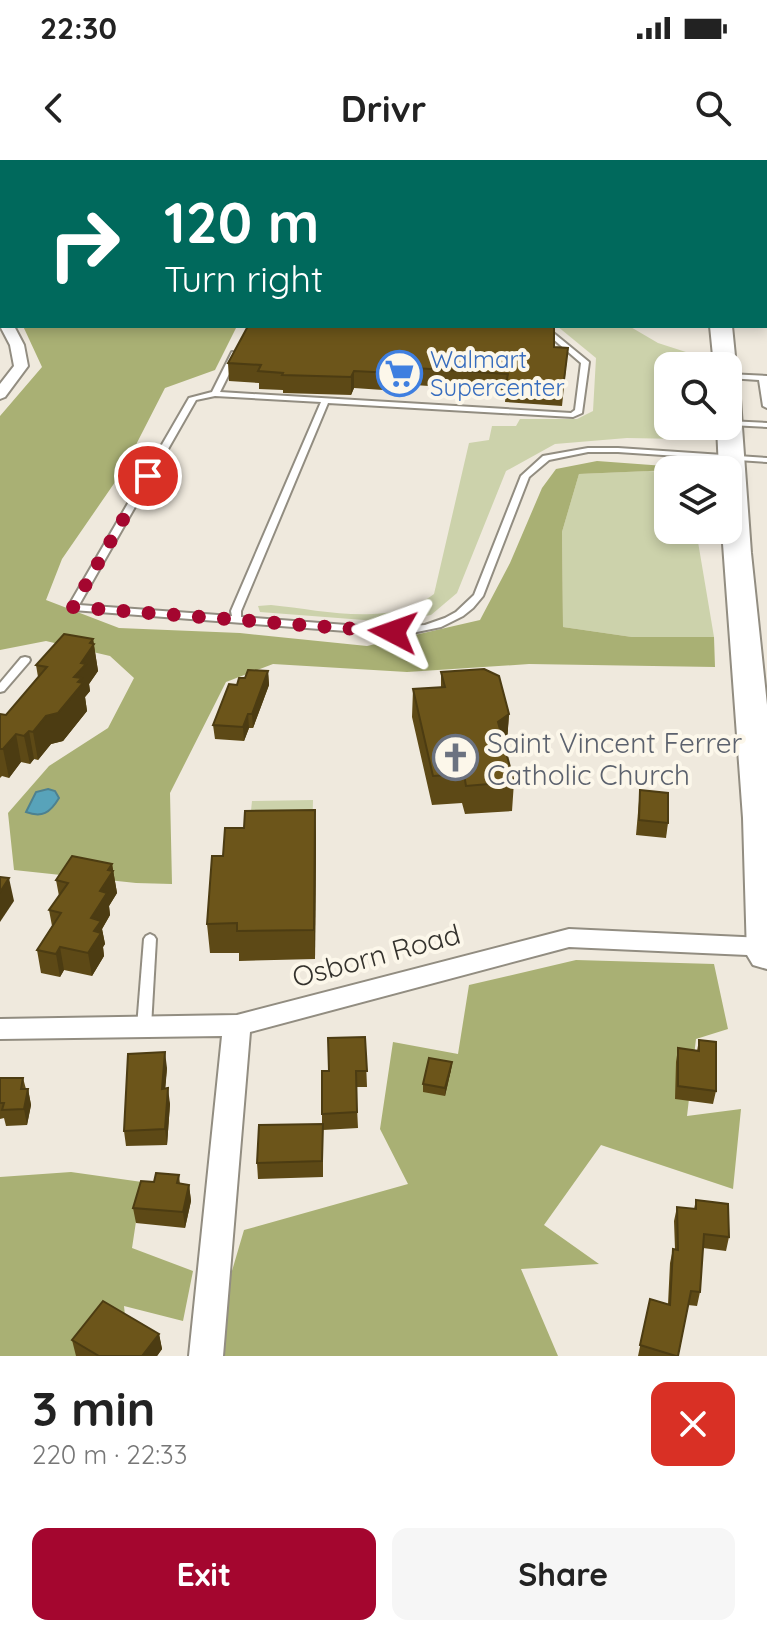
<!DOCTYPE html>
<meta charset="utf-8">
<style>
:root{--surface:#fff;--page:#f6f6f6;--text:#222;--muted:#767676;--accent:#a4062f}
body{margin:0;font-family:Quicksand,sans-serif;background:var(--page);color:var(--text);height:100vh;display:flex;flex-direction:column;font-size:30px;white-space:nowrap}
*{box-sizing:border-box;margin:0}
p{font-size:26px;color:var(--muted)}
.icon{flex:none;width:44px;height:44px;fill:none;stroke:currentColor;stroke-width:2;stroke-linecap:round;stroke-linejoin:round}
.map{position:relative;height:1196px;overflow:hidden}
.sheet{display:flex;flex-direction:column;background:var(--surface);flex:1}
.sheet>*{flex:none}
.hud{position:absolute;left:0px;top:0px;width:768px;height:168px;box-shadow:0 4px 12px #0003;background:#00695c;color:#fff;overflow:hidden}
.fabs{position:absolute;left:654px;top:192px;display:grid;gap:16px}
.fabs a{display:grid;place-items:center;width:88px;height:88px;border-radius:16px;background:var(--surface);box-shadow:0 4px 12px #0003;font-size:40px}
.pin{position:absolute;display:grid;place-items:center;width:68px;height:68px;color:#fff;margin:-34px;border:4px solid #fff;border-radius:50%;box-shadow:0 2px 8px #0007}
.me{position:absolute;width:88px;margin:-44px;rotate:274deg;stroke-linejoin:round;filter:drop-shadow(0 0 6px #0008)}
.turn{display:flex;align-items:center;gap:28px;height:168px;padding:0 32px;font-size:36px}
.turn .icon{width:104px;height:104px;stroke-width:2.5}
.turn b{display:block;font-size:56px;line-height:68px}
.round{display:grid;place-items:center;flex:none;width:84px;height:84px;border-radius:16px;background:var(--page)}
.headline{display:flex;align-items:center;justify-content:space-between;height:136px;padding:0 32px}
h1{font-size:48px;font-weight:700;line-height:60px}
.cta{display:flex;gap:16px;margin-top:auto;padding:16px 32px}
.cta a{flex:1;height:92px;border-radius:16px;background:var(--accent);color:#fff;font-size:32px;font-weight:700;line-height:92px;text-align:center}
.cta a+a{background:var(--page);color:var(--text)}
.status{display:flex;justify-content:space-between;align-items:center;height:56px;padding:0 40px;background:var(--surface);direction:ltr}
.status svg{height:22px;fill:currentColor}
header{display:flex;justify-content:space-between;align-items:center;height:104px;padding:0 32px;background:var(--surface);font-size:36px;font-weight:700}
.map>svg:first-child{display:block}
.green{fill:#ccd2ab}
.forest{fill:#a9b074}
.water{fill:#58a3ba;stroke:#4d8190;stroke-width:2}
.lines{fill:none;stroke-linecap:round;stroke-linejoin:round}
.lane-casing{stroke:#928d81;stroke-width:4}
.street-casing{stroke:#928d81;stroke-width:4}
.secondary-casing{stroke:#928d81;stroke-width:4}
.primary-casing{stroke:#928d81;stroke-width:4}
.lane{fill:#fff;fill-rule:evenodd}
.street{fill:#fff;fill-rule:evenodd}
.secondary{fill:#fff;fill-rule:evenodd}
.primary{fill:#fff;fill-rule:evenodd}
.wall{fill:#5d4916}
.shaded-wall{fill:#4c3c12}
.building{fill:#6c551a;stroke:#4c3c12;stroke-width:2}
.route{stroke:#a4062f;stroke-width:14;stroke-dasharray:0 25.2}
.labels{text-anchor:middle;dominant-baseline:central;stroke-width:8;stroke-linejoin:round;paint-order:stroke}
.far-shop-label{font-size:24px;fill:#366cbe;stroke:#fcf7ea;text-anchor:start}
.worship-label{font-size:28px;fill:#5b616d;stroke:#fcf7ea;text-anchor:start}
.street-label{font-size:28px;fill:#34322d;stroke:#fcf7ea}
</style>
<div class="status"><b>22:30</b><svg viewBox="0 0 49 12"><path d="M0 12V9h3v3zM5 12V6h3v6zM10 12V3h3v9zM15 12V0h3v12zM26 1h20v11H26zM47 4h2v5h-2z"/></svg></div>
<header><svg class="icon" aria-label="back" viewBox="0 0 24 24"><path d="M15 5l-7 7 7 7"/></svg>Drivr<svg class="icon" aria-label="search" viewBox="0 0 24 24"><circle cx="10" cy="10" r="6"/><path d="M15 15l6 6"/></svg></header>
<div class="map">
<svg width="767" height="1196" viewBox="0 0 767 1196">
<rect width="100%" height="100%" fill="#efe9dd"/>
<g class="green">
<path d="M557 166H629L658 183 689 193 690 206H668V266H694L681 279 627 278 555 284 506 311 457 433 431 455 390 462 260 452 258 446 271 445C323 450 390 468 434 434L469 283 489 280 492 266H516L520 259H577L593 251 596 198Z"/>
<polygon points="648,311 668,312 668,370 696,370 714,477 632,477 563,467 562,372 579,314"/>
<polygon points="313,640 312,679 248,680 252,641"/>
</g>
<g class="forest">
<polygon points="23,166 237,166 215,210 165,228 122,312 62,399 46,440 119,468 240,473 367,486 480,460 510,403 542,328 556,309 597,301 665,306 673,310 579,314 562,372 563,467 632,477 714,477 715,507 529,504 407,512 273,504 226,522 170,633 172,724 136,723 14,710 8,653 49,606 108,568 134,518 110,496 46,481 0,490 0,256 42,207"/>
<polygon points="576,800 714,804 728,869 696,879 687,956 741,949 733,1029 601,985 544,1065 599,1104 521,1109 558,1196 207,1196 244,1070 408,1024 380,969 393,882 458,894 469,825"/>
<polygon points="71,1012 142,1022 132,1088 193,1111 183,1161 124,1146 129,1196 0,1196 0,1017"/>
</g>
<path class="water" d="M48 629 55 631 59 638C50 653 42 658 26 652L36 632Z"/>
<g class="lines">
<defs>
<g id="lane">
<polygon points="546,0 579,0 570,2 543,2"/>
<rect x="766" y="2" width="1" height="4"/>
<path d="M538 166H545L589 202 582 253 573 257 328 243 241 451V457L386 468 425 465 445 458 456 452 474 435 521 316 543 296 588 288H618L767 298V302L618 292H588L549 300 529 317 483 436 473 448 463 456 441 467 412 473 386 474 73 450 68 447 189 238 212 232 232 192 239 194 220 232 571 253 575 250 581 203ZM215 236 321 242 231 451 232 456 79 445 196 240Z"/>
<polygon points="728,214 767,216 767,248 763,246 759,220 728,218"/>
<polygon points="728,261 767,263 767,267 730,265 728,265"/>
<polygon points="25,497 29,498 30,500 29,502 4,531 0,532 0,523 21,498"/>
<polygon points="150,774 154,776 156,779 151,867 149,871 144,872 139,871 137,867 144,779 146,776"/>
</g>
<g id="street">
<polygon points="2,163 2,166 14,166 24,185 28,206 5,237 0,239 0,224 14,206 10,185 0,166"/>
<polygon points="569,769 766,778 767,796 569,787 250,872 223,1196 189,1196 222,876 0,879 0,859 237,855"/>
</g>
<g id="secondary">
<polygon points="630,0 655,0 656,2 631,2"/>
<polygon points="767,142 767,153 766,153 766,142"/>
</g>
<g id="primary">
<rect x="701" y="0" width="16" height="2"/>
<polygon points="710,166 732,166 736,206 733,211 728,212 728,206 714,206"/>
<polygon points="728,232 736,234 740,239 751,393 767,545 767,809 753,805 747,795 743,658 722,370 728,370 728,310 719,310 717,266 728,266"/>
</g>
</defs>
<use href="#lane" class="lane-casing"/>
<use href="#street" class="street-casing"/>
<use href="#secondary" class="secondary-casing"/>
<use href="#primary" class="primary-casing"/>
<use href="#lane" class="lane"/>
<use href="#street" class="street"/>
<use href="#secondary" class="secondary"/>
<use href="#primary" class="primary"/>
</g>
<g class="wall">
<polygon points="554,187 568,188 562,246 505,242 506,231 414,225 412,232 354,228 351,235 283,233 283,230 259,229 259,223 229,221 228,203"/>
<polygon points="93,479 98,511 89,524 90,531 85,537 87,551 63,581 51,584 38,600 34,599 30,604 21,602 9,618 2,616 0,618 0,554 6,555 38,517 36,505"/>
<polygon points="268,511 269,525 253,568 249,568 244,581 215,579 213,565 237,525 245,518"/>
<polygon points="441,512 509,554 507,582 504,584 514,622 512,651 465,654 462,643 432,645 412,557 413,529 441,527"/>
<polygon points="640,630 668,663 666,678 636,675"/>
<polygon points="315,650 316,679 315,799 239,801 239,793 210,793 207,764 223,696 244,668"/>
<polygon points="112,704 117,733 109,746 110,755 102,769 105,784 103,787 104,796 92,816 64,810 60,817 41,813 37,790 52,766 49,750 59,736 56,720"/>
<polygon points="365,877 367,927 356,927 358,968 323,970 323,1017 258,1019 257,1003 322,964 322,911 329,911"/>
<polygon points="699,880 716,931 713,944 675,939 676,902 678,888 697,891"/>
<polygon points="452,902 451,910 445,936 423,932 423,924"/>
<polygon points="167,908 165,928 170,944 167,985 126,986 124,971"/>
<polygon points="0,918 23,918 26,929 28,929 31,945 27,965 6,966 4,958 0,959"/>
<polygon points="179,1015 180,1024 189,1025 191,1041 185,1068 136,1063 133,1048 154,1022"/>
<polygon points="696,1040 729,1077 726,1091 703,1088 700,1132 697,1146 688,1145 678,1196 638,1196 650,1139 668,1144 670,1103 673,1089 675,1089 674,1061 677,1047 694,1049"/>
<polygon points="159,1174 162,1189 157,1196 76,1196 72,1180"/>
</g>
<g class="shaded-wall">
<polygon points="415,208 414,225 412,232 413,214"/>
<polygon points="354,211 354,228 351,235 351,217"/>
<polygon points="93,479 98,511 89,524 90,531 85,537 87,551 63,581 51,584 38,600 33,572 74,517 90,483"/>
<polygon points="268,511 269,525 253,568 252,554"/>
<polygon points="248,554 249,568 244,581 243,567"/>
<polygon points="509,554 507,582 496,590 498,562"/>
<polygon points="29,571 34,599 30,604 24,576"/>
<polygon points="16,574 21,602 9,618 3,589"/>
<polygon points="315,650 316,679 315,799 314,770"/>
<polygon points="112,704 117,733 109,746 110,755 102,769 105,784 103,787 104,796 92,816 88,793 91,758 108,710"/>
<polygon points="9,718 14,741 0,762 0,732"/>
<polygon points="60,787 64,810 60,817 56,794"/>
<polygon points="165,892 167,908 164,945 162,929"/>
<polygon points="452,902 451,910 445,936 445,928"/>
<polygon points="168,928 170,944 167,985 165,969"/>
<polygon points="28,929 31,945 27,965 24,949"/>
<polygon points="189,1025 191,1041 185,1068 183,1052"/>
<polygon points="159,1174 162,1189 157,1196 142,1196"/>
</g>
<g class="building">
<polygon points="572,0 584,0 583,2 571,2"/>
<polygon points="248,166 554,166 554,187 568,188 563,228 506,224 508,214 415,208 413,214 354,211 351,217 282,215 283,213 258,211 261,205 228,203"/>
<polygon points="64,474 93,479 90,483 94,484 81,503 86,504 74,517 82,518 78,522 83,523 58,553 46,556 33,572 29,571 24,576 16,574 3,589 0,589 0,554 6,555 47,507 36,505"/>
<polygon points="484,509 499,516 509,554 498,562 514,622 466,626 464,614 433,616 413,529 445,527 441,512"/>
<polygon points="248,510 268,511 252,554 248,554 243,567 213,565 229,524 237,525 239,518 245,518"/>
<polygon points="640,630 668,633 668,663 639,660"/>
<polygon points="315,650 314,770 237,771 237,763 207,764 212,696 223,696 225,668 244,668 245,651"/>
<polygon points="72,696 112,704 108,710 113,711 100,731 107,733 91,758 101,761 94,771 101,773 88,793 60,787 56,794 37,790 61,753 49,750 68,723 56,720"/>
<polygon points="0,717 9,718 0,732"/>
<polygon points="365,877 367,911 356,911 357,952 322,954 322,911 329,911 328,878"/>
<polygon points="699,880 716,882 716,931 678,926 678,888 699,891"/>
<polygon points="165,892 162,929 168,928 165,969 124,971 128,894"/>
<polygon points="429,898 452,902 445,928 423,924"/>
<polygon points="0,918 23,918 21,929 28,929 24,949 2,950 4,943 0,943"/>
<polygon points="323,964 322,1001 257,1003 259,965"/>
<polygon points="156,1013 179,1015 177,1023 189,1025 183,1052 133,1048 141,1021 154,1022"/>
<polygon points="696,1040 728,1044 729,1077 704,1074 700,1132 691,1131 678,1196 676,1196 640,1185 650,1139 670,1145 673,1089 678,1090 677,1047 696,1049"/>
<polygon points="103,1141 159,1174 142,1196 99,1196 72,1180"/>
</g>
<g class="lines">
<polyline class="route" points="148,316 73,447 393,472"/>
</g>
<defs>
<symbol id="supermarket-ring" viewBox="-11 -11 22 22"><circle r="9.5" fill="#fcf7ea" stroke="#3f7fe0" stroke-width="1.5"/><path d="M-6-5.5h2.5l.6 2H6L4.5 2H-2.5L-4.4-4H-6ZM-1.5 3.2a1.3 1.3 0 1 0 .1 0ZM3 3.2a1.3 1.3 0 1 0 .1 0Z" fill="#3f7fe0"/></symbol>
<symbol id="church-ring" viewBox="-11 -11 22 22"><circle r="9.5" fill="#fcf7ea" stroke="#6b7280" stroke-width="1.5"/><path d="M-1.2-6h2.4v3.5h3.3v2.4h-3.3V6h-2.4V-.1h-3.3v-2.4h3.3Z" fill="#6b7280"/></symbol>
</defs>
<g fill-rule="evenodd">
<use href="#supermarket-ring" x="374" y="188" width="51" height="51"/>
<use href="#church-ring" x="430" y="572" width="51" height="51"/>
</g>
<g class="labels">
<g class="far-shop-label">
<text x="430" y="199">Walmart<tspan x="430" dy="28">Supercenter</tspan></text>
</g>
<g class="worship-label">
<text x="487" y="582">Saint Vincent Ferrer<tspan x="487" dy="32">Catholic Church</tspan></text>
</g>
<g class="street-label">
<text transform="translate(376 795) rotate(-15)">Osborn Road</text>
</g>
</g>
</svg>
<div class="fabs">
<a><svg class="icon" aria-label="search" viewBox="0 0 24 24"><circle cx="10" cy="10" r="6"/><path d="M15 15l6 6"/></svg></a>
<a><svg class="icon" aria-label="layers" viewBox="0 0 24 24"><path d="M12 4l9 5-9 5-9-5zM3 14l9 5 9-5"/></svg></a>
</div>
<div class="pin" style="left:148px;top:316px;background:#d93025"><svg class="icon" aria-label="arrive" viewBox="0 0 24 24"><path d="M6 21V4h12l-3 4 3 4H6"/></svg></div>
<svg class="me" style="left:393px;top:472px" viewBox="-20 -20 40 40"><path d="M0-17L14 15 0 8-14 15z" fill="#a4062f" stroke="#fff" stroke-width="4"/></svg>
<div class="hud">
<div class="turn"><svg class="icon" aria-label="right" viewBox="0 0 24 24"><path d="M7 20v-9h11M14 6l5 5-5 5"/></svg><div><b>120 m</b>Turn right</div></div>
</div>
</div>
<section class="sheet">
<div class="headline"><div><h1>3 min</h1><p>220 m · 22:33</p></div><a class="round" style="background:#d93025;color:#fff"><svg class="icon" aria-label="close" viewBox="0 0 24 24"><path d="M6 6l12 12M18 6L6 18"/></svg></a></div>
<div class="cta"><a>Exit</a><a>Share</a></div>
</section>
